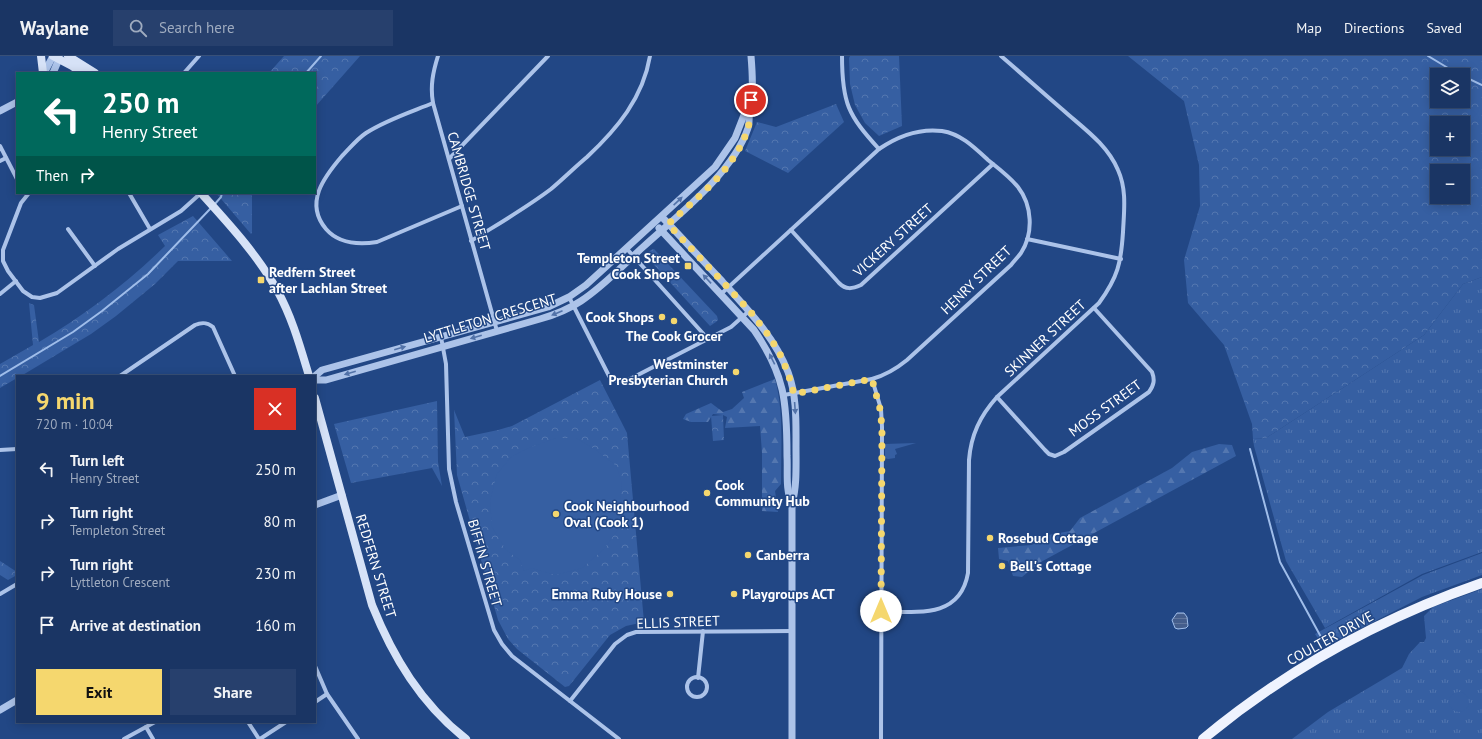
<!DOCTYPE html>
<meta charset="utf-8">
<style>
:root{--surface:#1a3564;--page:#27406d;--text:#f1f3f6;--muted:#9fabbf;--line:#385078;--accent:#f5d76e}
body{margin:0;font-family:"PT Sans",sans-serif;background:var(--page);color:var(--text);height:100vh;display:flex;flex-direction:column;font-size:15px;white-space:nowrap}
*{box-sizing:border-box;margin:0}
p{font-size:13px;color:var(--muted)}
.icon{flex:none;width:22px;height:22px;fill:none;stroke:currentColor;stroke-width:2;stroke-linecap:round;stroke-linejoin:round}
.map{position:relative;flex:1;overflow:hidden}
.side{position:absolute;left:16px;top:319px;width:300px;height:348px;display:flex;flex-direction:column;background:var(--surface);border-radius:0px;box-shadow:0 2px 10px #0003,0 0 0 1px var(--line)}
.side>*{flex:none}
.hud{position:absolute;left:16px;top:16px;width:300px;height:122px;border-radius:0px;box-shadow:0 2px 10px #0003,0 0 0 1px var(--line);background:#00695c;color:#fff;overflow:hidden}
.tools{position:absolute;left:1430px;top:12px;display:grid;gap:8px}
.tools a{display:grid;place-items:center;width:40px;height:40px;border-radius:0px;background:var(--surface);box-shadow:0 2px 10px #0003,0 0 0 1px var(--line);font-size:20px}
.pin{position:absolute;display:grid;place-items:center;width:34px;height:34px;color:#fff;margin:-17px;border:2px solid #fff;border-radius:50%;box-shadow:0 1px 4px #0007}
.me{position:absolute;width:44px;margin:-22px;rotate:0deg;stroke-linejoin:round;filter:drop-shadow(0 0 3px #0008)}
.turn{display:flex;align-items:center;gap:14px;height:84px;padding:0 20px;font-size:18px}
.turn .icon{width:52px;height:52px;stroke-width:2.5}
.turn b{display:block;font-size:28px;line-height:34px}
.then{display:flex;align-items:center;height:38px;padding:0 20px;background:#0003;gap:8px;font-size:15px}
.round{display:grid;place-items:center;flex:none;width:42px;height:42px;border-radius:0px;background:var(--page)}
.head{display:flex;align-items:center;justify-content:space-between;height:68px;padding:0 20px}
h1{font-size:24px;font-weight:600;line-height:30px;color:var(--accent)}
.primary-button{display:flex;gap:8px;margin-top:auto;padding:8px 20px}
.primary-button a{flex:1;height:46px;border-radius:0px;background:var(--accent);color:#111;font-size:16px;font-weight:600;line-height:46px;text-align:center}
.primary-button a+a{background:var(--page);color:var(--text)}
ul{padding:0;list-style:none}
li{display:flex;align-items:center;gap:12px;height:52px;padding:0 20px}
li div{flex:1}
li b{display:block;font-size:15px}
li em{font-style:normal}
header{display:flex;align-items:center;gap:24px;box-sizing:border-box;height:56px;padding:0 20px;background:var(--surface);border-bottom:1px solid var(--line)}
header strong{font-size:19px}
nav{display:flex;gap:22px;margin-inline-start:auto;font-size:14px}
.search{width:280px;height:36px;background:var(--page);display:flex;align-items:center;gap:10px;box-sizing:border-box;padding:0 14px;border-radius:0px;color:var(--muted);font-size:15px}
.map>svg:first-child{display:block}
.grass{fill:url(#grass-tufts)}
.forest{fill:url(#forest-firs)}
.park{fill:url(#park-crowns);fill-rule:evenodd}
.garden{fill:#365fa2}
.water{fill:url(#water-rules);stroke:#9fbdea}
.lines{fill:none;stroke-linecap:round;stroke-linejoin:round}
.stream{stroke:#9fbdea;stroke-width:2}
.minor{stroke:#acc3e9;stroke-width:4}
.tertiary{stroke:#acc3e9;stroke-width:7}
.secondary{stroke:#d6e2f7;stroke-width:8}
.primary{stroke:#eff3fe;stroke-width:10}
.oneway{fill:#5272a8}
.route{stroke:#f5d76e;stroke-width:7;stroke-dasharray:0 12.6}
.poi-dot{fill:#f5d76e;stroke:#224785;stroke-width:1.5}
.labels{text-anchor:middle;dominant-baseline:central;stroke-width:3;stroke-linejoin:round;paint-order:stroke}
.street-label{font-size:14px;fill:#fff;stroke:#224785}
.poi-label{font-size:14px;font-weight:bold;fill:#fff;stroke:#224785;text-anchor:start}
</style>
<header>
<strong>Waylane</strong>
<div class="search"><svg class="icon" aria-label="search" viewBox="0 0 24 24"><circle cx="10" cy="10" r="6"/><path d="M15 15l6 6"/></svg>Search here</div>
<nav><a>Map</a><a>Directions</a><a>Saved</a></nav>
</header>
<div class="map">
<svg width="1482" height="683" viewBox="0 0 1482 683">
<defs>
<pattern id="grass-tufts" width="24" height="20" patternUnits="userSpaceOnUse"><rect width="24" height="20" fill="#365fa2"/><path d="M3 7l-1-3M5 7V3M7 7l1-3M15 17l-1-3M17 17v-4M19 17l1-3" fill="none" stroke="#5477b0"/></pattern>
<pattern id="forest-firs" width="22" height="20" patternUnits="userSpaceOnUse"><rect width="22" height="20" fill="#365fa2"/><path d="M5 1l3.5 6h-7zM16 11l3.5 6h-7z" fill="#5477b0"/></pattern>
<pattern id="park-crowns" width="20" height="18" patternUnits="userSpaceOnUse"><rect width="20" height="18" fill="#365fa2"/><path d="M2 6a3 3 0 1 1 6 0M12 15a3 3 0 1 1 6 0" fill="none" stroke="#5477b0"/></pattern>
<pattern id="water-rules" width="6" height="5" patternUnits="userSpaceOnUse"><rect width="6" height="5" fill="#455e8c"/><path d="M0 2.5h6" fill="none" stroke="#61769d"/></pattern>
</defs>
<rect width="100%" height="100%" fill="#224785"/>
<g class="grass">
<polygon points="1482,221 1482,496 1422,518 1325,572 1286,505 1254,390 1253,383 1266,382 1424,279 1463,228"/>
<polygon points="916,387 895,393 897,398 895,399 895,402 888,403 885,402 885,388"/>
<polygon points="1482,497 1482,519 1422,541 1330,588 1319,584 1315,578 1423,519"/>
<polygon points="1482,533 1482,683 1292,683 1328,656 1402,612 1409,598 1420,586 1424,586 1426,582 1424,560 1433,551"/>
</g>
<g class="forest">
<path d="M775 323C784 356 781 393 781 428L775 435 778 456 762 455V397L760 370 725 372 727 361 723 359 713 358 708 366H691L683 363 686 358 711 347 723 356 732 353 744 342 742 336Z"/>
<polygon points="1219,388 1232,389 1236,400 1039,507 1022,521 1013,520 1008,505 999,503 998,492 1031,489 1037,487 1043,480 1070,475 1080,462 1172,412 1192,396"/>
</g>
<g class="park">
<polygon points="284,0 360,0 315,51 315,17 269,17"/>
<polygon points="850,0 899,0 902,70 879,80 865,67 855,49 850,28 849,2"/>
<path d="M1128 0H1482V221L1463 228 1424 279 1266 382 1253 383 1252 368 1224 289 1188 247 1184 204 1200 150 1199 109 1184 45ZM1437 19H1463V45H1437ZM1437 67H1463V93H1437ZM1437 115H1463V141H1437Z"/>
<polygon points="836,48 844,66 788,117 745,95 757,66 776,71"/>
<polygon points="216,137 252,137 252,177 251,178"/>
<path d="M193 160 232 205H178L155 228 116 260 91 278 21 320H17V322L0 332V308L33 289 29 247 34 249 39 286C85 259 127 227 165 190L158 179Z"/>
<polygon points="654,193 717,260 718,264 716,266 710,270 645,199 651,194"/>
<polygon points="600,324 627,377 644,566 626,570 610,579 569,630 565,631 517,593 508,583 498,564 457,419 454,354 465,381 498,374 512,370"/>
<polygon points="437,345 438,406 442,430 432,412 351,427 334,368"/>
<polygon points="723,359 724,384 713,385 711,360"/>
<polygon points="0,505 17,516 17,519 8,524 0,519"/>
</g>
<g class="garden">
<polygon points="556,382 576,382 596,394 615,409 618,415 622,427 620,442 621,446 621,469 604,493 582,512 556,519 531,512 524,515 520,504 506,494 492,471 490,444 497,418 512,400 531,391"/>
<circle cx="1459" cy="646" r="10"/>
</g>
<polygon class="water" points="1177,557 1184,557 1187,561 1188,570 1186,572 1178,573 1175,572 1172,564"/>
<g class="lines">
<g class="stream">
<polyline points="1428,0 1448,12 1462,19"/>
<polyline points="306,17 321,0"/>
<polyline points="1463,20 1482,29"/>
<polyline points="214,149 221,141 222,137"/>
<polyline points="0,320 73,276 102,255 148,218 211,152"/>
<polyline points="1250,393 1280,506 1321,581"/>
</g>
<g class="minor">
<path d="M438 0C433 16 430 30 433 47L497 275"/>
<path d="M842 0C842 47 848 59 879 93"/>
<polyline points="184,17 199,0"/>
<path d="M433 47C411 56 386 64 366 77 357 83 350 92 342 100 324 121 304 147 326 173 339 188 358 189 377 186L462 150"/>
<polyline points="0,90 17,123"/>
<polyline points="449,103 548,0"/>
<polyline points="0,105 6,102"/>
<polyline points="29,137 21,147 3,194 3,205 8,215 23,235 32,241 40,242 57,237 118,193 181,155 201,137"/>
<polyline points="129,137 150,173"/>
<polyline points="68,173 95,210"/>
<path d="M791 174 839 227C846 234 852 233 861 229L993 108"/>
<polyline points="1027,183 1121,203"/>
<path d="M471 185C498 168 526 152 551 133 563 123 575 111 587 101 617 73 643 42 650 0"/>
<polyline points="627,193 708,283"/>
<polyline points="0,238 16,225"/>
<path d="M721 238 879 93C898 80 918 72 942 75 961 78 974 91 988 104 998 112 1010 121 1018 131 1032 149 1034 177 1021 197 1018 201 1014 205 1011 209L907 304C896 313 886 319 872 323L784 339"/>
<polyline points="569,241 609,320 617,325 628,324 731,271 749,255"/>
<polyline points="441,281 446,308 449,413 456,446 494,574 502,588 512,600 619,683"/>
<path d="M120 320 195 269C202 266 207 266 213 271L235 320"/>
<polyline points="872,323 881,353 882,371 881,683"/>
<path d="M997 341 1045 394 1049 398 1055 400 1064 396 1149 336C1154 329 1155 324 1152 316L1094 252"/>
<polyline points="0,394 17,393"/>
<polyline points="0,538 17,528"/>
<path d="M881 555C917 556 960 563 968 517L969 404C971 379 980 360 997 341L1099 247C1118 221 1121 207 1123 176 1124 155 1127 134 1118 114 1107 88 1083 72 1063 54 1042 36 1022 18 1001 0"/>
<polyline points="315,610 327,638 358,683"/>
<circle cx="697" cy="631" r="10"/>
<polyline points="698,622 703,575"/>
<polyline points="570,645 615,588 627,579 636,576 793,575"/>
<polyline points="315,646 327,638"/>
<polyline points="248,666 259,683"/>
<polyline points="146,671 153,683"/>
<polyline points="124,683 155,666"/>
<polyline points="260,683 286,666"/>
</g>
<g class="tertiary">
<polyline points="44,17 53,0"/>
<polyline points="53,17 59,3 59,0"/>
<polyline points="0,55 17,46"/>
<path d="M662 161C682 182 702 204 722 225 747 253 774 280 788 316 797 340 796 366 796 391 796 410 797 430 792 448V683"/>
<path d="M659 172 754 274C785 319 787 346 787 400 788 415 785 433 792 448"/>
<polyline points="315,320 322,314 548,251 569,241 586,229 715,111 735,82 744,59 749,53"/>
<path d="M315 324H326L540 263C554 259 569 253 581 245 604 230 623 209 643 191 678 159 733 117 748 72 750 66 749 60 749 54 749 49 751 42 752 36 753 24 752 12 751 0"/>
<polyline points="315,449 342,439"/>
<polyline points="0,654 17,644"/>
</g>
<g class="secondary">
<polyline points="41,0 43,17"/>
<polyline points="53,0 72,10 82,17"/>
<polyline points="68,0 95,17"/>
<path d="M201 137C228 167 257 198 277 234 292 261 300 290 309 320"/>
<path d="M315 342 372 549C393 601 421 648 466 683"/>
</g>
<path class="primary" d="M1203 683C1285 615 1381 562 1482 527"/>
</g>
<defs><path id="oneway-solid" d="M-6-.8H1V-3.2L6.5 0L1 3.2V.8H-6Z"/></defs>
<g class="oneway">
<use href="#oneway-solid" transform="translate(678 145) rotate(-43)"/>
<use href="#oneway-solid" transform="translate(707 223) rotate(-133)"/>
<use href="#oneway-solid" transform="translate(557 257) rotate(157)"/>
<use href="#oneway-solid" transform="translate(476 281) rotate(164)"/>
<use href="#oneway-solid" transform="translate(400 292) rotate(-16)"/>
<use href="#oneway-solid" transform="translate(772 303) rotate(-117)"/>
<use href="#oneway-solid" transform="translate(350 317) rotate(164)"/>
<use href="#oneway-solid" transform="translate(795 352) rotate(86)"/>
</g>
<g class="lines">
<path class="route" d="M751 44C749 53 751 62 748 72 736 112 698 141 668 168L750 255 769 280 780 298 788 317 794 338 872 323 880 353 882 371 881 555"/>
</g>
<g class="poi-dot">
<rect x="684" y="206" width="8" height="8" rx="2"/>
<rect x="257" y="220" width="8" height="8" rx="2"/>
<circle cx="662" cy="261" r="4"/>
<circle cx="674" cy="265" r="4"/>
<circle cx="736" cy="316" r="4"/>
<circle cx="707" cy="437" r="4"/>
<circle cx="556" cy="458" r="4"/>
<circle cx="990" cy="482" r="4"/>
<circle cx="748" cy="499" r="4"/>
<circle cx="1002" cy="510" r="4"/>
<circle cx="670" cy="538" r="4"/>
<circle cx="734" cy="538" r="4"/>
</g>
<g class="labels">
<g class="street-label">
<text transform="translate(469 135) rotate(74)">CAMBRIDGE STREET</text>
<text transform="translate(893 184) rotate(-42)">VICKERY STREET</text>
<text transform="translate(976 224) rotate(-44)">HENRY STREET</text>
<text transform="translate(490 262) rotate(-17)">LYTTLETON CRESCENT</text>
<text transform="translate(1045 282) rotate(-43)">SKINNER STREET</text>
<text transform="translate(1105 352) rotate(-36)">MOSS STREET</text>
<text transform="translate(485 507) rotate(74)">BIFFIN STREET</text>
<text transform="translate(376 510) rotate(73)">REDFERN STREET</text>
<text transform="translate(678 566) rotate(-2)">ELLIS STREET</text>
<text transform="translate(1330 582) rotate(-29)">COULTER DRIVE</text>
</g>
<g class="poi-label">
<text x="680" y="202" text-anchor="end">Templeton Street<tspan x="680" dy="16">Cook Shops</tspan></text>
<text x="269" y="216">Redfern Street<tspan x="269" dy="16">after Lachlan Street</tspan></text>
<text x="654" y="261" text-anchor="end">Cook Shops</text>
<text x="674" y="280" text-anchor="middle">The Cook Grocer</text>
<text x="728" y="308" text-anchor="end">Westminster<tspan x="728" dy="16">Presbyterian Church</tspan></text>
<text x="715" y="429">Cook<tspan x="715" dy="16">Community Hub</tspan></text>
<text x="564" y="450">Cook Neighbourhood<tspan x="564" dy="16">Oval (Cook 1)</tspan></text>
<text x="998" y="482">Rosebud Cottage</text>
<text x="756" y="499">Canberra</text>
<text x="1010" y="510">Bell's Cottage</text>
<text x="662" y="538" text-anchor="end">Emma Ruby House</text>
<text x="742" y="538">Playgroups ACT</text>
</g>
</g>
</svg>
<div class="tools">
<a><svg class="icon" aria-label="layers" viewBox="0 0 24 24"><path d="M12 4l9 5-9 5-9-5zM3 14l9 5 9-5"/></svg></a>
<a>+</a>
<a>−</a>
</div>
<div class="pin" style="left:751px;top:44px;background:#d93025"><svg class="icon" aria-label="arrive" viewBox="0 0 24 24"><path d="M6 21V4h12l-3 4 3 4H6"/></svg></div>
<svg class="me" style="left:881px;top:555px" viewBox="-20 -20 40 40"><circle r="19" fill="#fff"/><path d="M0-13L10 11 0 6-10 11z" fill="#f5d76e"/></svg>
<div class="hud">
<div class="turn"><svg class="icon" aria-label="left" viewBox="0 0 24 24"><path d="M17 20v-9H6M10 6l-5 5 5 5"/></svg><div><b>250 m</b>Henry Street</div></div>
<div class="then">Then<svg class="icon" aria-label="right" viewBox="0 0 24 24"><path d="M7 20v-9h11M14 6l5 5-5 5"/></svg></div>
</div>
<section class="side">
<div class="head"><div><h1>9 min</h1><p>720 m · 10:04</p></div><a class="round" style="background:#d93025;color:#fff"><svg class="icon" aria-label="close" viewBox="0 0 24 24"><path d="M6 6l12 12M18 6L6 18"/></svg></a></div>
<ul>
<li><svg class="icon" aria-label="left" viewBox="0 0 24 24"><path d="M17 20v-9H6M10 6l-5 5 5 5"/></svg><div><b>Turn left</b><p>Henry Street</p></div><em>250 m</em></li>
<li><svg class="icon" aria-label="right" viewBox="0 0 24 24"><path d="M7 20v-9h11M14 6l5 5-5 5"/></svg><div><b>Turn right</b><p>Templeton Street</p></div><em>80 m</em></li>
<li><svg class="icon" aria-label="right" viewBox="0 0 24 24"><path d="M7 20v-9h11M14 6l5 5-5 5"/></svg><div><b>Turn right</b><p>Lyttleton Crescent</p></div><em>230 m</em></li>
<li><svg class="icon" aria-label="arrive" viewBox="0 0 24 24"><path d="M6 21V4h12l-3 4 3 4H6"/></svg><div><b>Arrive at destination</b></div><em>160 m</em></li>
</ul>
<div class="primary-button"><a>Exit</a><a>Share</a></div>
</section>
</div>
